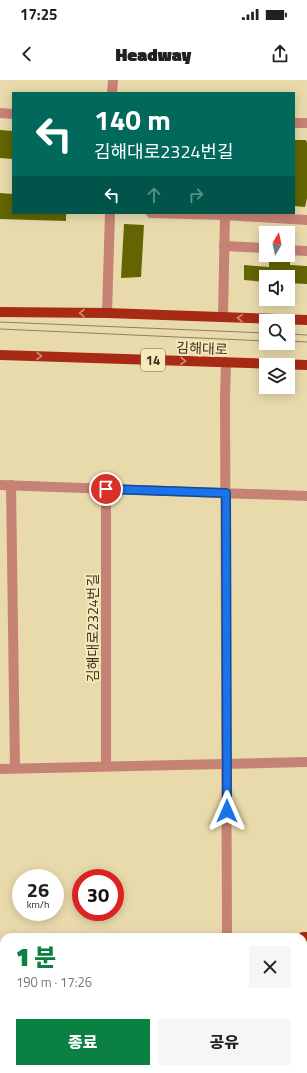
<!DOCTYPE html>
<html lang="ko">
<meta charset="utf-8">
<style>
:root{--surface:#fff;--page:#f6f6f6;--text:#202124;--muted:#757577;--accent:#0b8043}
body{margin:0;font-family:"Titillium Web","Noto Sans KR",sans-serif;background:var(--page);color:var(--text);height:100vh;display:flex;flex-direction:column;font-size:15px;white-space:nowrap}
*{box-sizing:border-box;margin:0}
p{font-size:13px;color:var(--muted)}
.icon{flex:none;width:22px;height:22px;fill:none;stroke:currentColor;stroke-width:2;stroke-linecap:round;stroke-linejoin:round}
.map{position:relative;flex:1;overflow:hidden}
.panel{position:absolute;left:0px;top:853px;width:307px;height:140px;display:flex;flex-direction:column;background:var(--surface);border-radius:12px 12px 0 0;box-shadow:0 2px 10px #0003}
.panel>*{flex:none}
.top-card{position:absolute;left:12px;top:12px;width:283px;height:122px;border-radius:0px;box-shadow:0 2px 10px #0003;background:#00695c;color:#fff;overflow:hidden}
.needle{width:26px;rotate:9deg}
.buttons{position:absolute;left:259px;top:146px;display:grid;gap:8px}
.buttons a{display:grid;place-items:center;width:36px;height:36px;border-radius:0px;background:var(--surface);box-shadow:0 2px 10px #0003;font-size:20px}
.speed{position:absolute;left:12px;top:789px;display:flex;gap:8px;font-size:20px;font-weight:700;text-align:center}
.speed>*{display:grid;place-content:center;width:52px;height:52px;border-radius:50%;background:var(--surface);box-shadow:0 2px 10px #0003;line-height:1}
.speed small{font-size:10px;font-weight:400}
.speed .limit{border:6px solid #d22;background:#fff;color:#111}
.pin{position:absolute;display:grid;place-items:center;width:34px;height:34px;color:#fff;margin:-17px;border:2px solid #fff;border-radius:50%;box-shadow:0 1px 4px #0007}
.me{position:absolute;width:44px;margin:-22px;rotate:0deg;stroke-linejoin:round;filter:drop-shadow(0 0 3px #0008)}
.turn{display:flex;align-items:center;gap:14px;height:84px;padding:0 16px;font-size:18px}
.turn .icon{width:52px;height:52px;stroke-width:2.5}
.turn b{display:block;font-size:28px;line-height:34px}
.lanes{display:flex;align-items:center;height:38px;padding:0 16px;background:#0003;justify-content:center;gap:20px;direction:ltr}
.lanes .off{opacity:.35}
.round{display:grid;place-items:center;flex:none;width:42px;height:42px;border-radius:0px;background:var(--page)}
.overview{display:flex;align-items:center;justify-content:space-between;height:68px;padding:0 16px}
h1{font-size:24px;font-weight:800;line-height:30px;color:var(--accent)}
.button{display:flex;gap:8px;margin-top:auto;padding:8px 16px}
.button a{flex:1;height:46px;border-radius:0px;background:var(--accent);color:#fff;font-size:16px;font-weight:800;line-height:46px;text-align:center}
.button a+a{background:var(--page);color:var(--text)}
.status{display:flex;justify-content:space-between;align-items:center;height:28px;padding:0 20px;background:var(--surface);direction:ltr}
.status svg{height:11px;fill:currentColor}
header{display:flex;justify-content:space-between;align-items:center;height:52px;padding:0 16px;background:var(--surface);font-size:18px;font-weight:800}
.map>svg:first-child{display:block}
.building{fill:#626501}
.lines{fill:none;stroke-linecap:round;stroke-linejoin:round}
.minor{stroke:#c68275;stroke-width:10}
.major{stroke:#a72a16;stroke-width:10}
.tram{stroke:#8b8162;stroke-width:1}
.oneway{stroke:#d39270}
.route-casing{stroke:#114b97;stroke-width:10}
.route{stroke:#1a73e8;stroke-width:7}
.labels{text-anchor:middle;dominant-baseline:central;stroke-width:4;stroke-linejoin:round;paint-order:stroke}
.shield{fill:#f7e7b9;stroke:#736a4f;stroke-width:1}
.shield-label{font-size:13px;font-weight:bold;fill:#3a3422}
.street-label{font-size:14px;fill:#3a3422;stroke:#f7e7b9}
</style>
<div class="status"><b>17:25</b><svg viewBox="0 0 49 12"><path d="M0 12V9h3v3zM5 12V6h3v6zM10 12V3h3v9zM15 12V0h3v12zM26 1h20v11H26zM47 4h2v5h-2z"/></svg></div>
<header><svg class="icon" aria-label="back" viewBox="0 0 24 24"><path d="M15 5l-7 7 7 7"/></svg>Headway<svg class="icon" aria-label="share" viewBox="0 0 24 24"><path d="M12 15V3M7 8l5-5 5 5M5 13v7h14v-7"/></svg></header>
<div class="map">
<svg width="307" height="993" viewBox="0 0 307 993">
<rect width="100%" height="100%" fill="#e9daac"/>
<g class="building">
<polygon points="0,50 13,51 13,79 0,78"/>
<polygon points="294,60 306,60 307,63 307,118 305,127 294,126"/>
<polygon points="0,113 13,114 13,133 66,133 66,141 0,139"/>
<polygon points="124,144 144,145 141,197 121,198"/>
<polygon points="269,176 290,178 290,185 307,186 307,204 288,203 288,197 266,197 266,202 244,200 244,185 269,187"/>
</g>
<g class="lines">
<g class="minor">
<polyline points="112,13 113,0"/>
<polyline points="0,33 13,34"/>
<polyline points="294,43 307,43"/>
<polyline points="151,133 225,135"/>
<polyline points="224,166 266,168"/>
<polyline points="288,170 307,171"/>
<polyline points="107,233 110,133"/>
<polyline points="223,237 225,135 307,140"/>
<polyline points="226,282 225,317 227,857"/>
<polyline points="0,405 307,416"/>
<polyline points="11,405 15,688"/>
<polyline points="106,409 106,686"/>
<polyline points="0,689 307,682"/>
</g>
<g class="major">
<polyline points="0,232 107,233 307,240"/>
<polyline points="0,275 307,285"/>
<polyline points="303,857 307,857"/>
<polyline points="0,884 4,883"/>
</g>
<g class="tram">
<polyline points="0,242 266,253"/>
<polyline points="0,249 266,261"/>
<polyline points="288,254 307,255"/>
<polyline points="288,261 307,262"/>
</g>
</g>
<defs><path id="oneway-chevron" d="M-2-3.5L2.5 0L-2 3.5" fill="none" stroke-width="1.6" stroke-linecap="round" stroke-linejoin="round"/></defs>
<g class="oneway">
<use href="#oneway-chevron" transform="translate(82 233) rotate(-179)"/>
<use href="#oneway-chevron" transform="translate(240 238) rotate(-177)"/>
<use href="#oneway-chevron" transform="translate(39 276) rotate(2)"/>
<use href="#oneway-chevron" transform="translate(183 281) rotate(2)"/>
</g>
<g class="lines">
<defs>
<polyline id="route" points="106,409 226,413 227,731"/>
</defs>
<use href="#route" class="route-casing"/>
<use href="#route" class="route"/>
</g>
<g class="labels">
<rect class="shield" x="141" y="269" width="24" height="22" rx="3"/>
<g class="shield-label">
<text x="153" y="280">14</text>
</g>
<g class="street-label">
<text transform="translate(202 268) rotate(2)">김해대로</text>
<text transform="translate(92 548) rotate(-90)">김해대로2324번길</text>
</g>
</g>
</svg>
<div class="buttons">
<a><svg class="needle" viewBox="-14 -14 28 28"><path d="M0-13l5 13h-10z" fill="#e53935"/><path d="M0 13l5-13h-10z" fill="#757577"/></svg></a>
<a><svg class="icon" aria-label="sound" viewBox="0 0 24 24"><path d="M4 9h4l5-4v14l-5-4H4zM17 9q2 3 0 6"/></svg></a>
<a><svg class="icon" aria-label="search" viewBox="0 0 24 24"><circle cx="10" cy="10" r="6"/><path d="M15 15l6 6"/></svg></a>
<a><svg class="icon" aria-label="layers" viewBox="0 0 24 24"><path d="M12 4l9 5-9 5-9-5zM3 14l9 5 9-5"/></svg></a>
</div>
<div class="speed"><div>26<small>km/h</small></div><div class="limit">30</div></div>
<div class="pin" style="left:106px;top:409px;background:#d93025"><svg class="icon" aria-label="arrive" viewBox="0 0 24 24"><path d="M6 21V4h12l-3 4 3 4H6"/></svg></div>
<svg class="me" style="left:227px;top:731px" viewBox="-20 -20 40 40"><path d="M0-17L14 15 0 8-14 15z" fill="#1a73e8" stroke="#fff" stroke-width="4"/></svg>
<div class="top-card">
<div class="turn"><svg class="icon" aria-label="left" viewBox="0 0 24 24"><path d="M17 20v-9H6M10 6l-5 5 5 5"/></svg><div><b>140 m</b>김해대로2324번길</div></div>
<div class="lanes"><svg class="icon" aria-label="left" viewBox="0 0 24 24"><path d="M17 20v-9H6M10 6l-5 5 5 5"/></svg><svg class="icon off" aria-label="ahead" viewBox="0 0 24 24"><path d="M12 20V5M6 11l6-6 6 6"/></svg><svg class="icon off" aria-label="right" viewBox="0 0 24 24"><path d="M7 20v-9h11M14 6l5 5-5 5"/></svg></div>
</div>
<section class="panel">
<div class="overview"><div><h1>1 분</h1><p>190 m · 17:26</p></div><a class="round"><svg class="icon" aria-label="close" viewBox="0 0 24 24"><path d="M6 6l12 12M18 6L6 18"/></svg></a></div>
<div class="button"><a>종료</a><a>공유</a></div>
</section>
</div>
